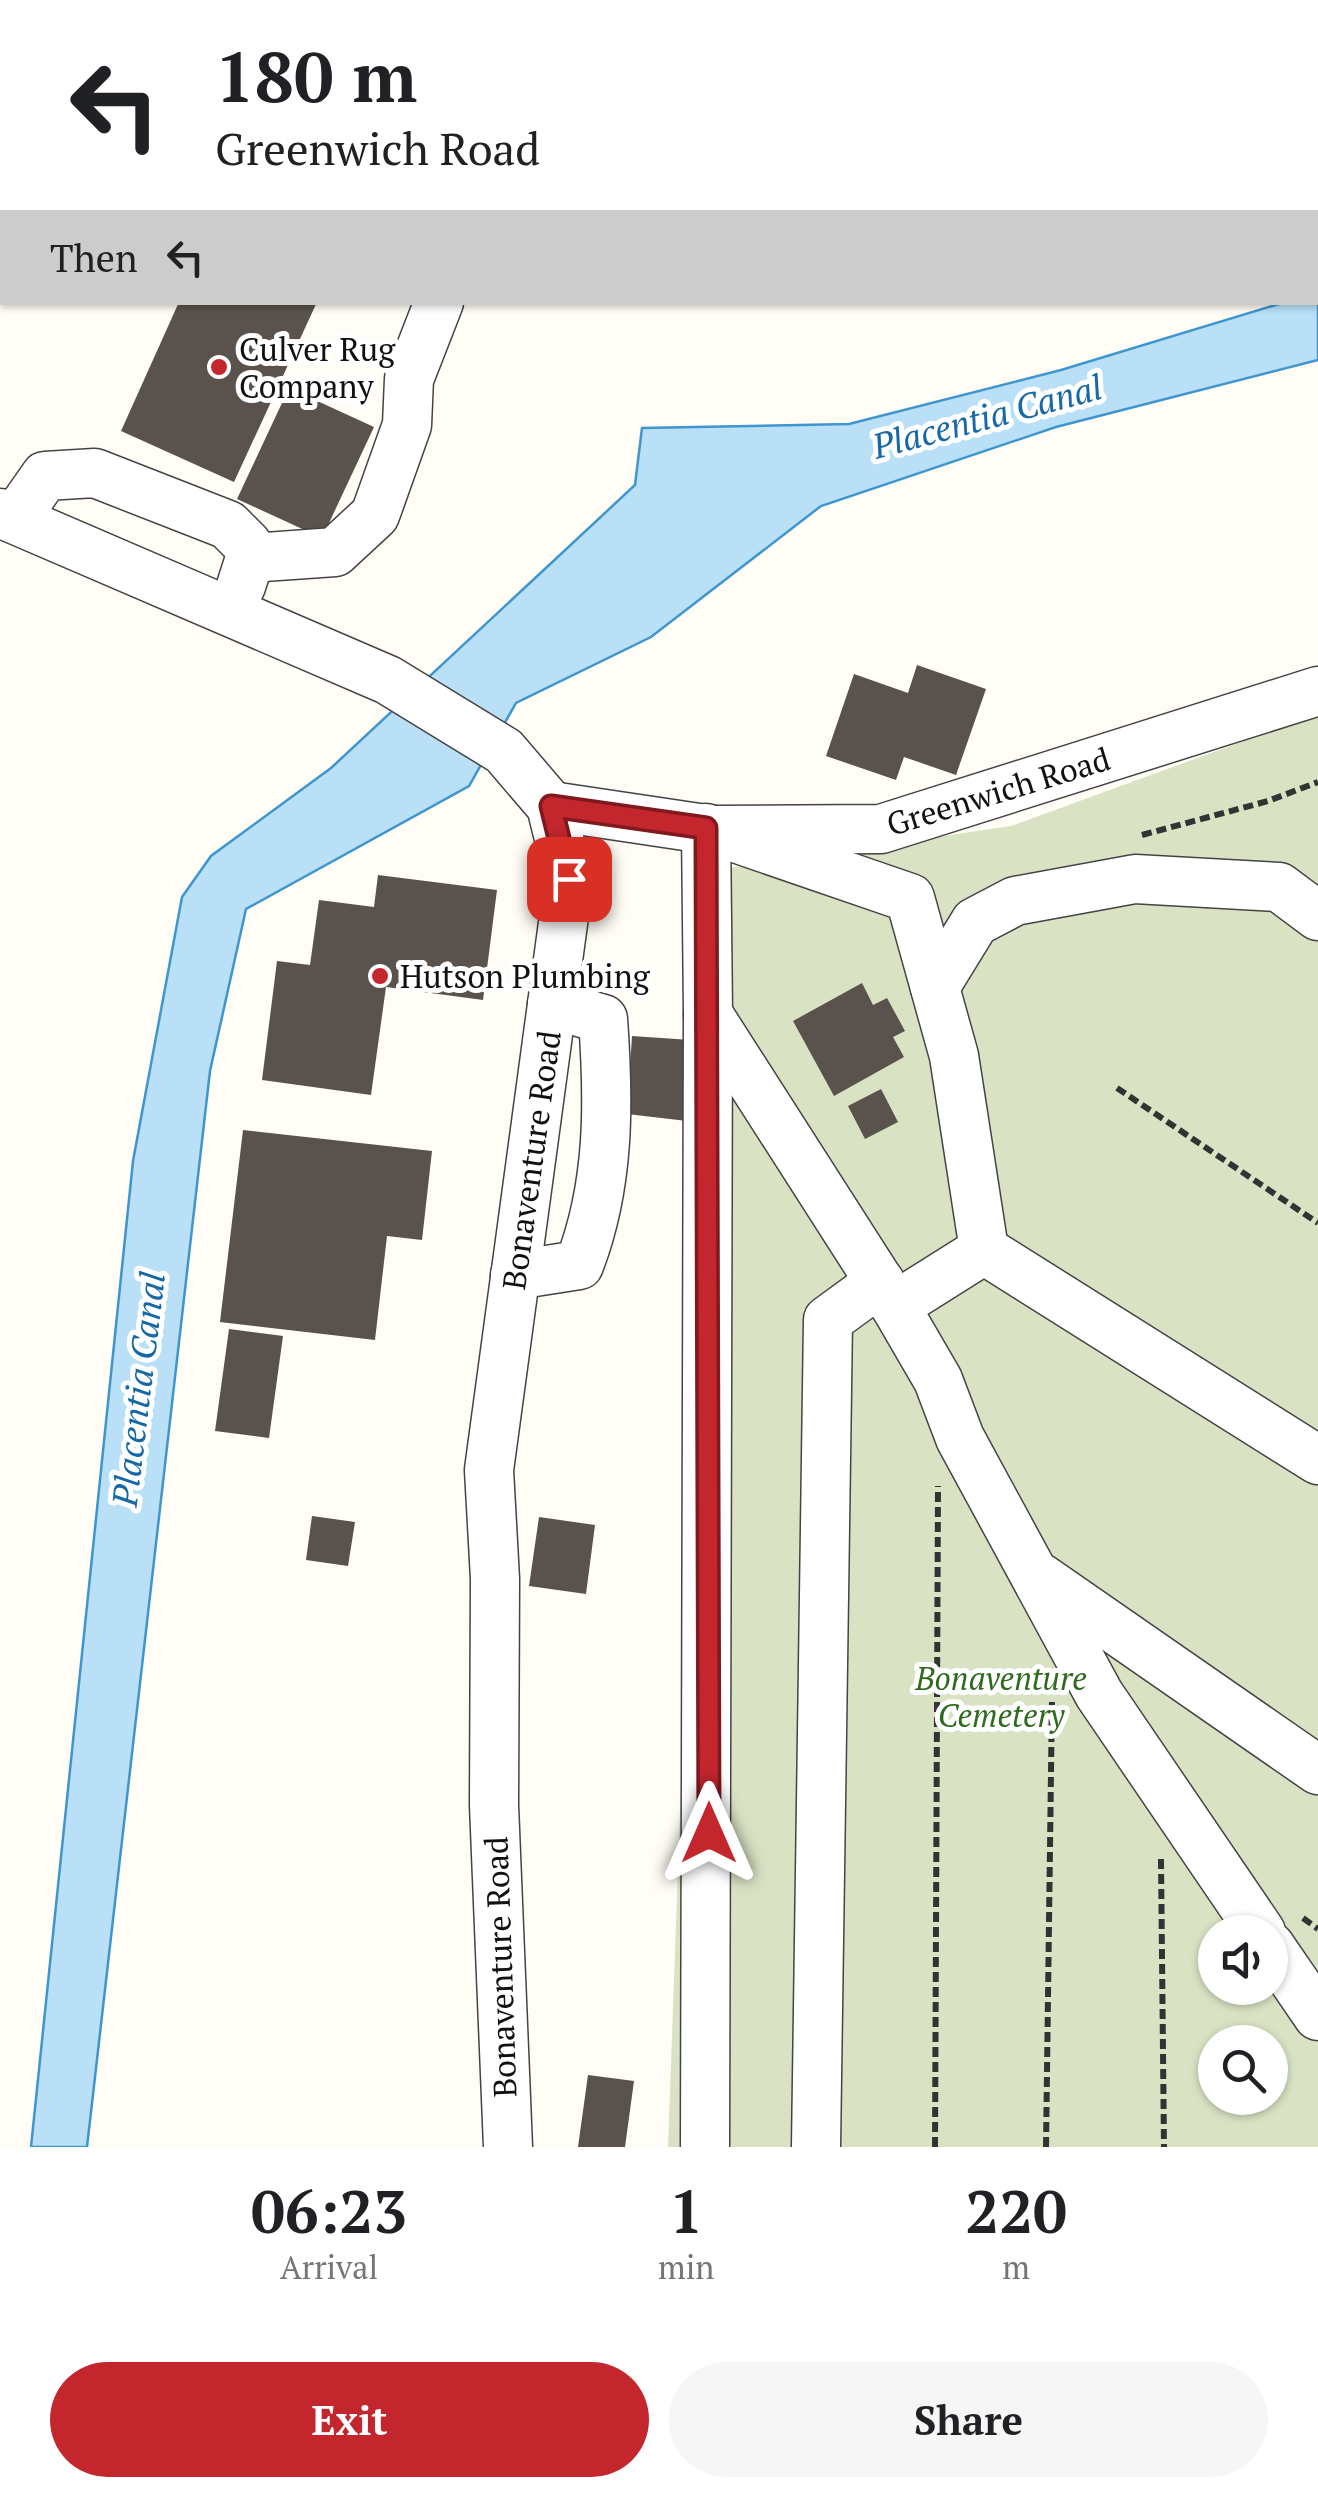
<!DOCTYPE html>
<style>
:root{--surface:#fff;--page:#f6f6f6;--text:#202124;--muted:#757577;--accent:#c4262e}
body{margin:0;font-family:"PT Serif",serif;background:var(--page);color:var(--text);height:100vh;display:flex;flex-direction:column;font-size:38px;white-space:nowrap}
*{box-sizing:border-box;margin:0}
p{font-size:32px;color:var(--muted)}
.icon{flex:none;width:55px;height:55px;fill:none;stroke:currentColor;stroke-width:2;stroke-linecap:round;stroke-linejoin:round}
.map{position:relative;height:2147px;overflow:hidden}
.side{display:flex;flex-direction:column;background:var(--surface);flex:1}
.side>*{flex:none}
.guide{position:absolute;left:0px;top:0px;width:1320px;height:305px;box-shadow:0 2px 8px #0004;background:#fff;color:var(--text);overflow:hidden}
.fabs{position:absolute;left:1198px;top:1915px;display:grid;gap:20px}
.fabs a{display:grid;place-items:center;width:90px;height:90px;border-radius:50%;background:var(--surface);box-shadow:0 2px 8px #0004;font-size:50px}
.pin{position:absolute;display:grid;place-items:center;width:85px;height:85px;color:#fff;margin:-42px;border-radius:20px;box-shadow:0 5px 15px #0006}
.me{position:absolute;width:110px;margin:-55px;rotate:0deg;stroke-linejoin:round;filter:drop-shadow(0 0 8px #0008)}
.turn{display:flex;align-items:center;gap:35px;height:210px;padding:0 50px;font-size:45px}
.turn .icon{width:130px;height:130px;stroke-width:2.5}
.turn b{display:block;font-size:70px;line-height:85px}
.then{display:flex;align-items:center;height:95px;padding:0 50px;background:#0003;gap:20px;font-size:38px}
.eta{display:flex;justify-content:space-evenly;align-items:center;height:170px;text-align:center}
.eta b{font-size:60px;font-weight:700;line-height:70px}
.cta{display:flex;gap:20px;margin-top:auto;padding:20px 50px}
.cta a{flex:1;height:115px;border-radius:60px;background:var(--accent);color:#fff;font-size:40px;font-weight:700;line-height:115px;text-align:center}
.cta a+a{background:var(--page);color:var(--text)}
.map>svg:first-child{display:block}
.cemetery{fill:#d9e3c4;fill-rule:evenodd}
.water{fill:#b9e0f7;stroke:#3f96cf;stroke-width:2.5}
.building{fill:#5a524d}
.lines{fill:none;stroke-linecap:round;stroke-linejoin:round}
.minor-casing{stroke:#444;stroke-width:51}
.path{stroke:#333;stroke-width:6;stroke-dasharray:10 5;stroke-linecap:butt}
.minor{stroke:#fff;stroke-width:48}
.route-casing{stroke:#7f191e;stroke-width:25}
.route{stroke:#c4262e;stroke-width:18}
.poi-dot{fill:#c4262e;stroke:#fff;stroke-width:4}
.labels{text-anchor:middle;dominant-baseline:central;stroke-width:10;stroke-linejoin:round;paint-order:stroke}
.poi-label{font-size:32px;fill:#111;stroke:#fff;text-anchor:start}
.street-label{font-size:32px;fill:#111;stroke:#fff}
.park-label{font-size:32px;font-style:italic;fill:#2f6b1f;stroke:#fff}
.water-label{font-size:35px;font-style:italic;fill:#1768a6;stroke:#fff}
</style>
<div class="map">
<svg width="1318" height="2147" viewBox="0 0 1318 2147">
<rect width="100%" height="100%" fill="#fffdf5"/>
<path class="cemetery" d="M1318 714V2147H668L714 870 1011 826ZM1215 1932H1270V1988H1215ZM1215 2042H1270V2098H1215Z"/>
<polygon class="water" points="1318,291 1318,360 1056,427 821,506 651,637 516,703 469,786 246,909 210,1071 87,2147 31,2147 133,1161 182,897 211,856 331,768 635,485 642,428 849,424 1061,370 1282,303 1318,302"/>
<g class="building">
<polygon points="179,302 317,302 234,482 121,431"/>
<polygon points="289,388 374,427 322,538 237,499"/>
<polygon points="917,665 986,689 956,775 904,757 896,780 826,756 854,674 908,693"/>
<polygon points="378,875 497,890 483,1000 386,987 371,1095 262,1080 277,961 310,965 319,900 374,907"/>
<polygon points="862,983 873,1005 887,998 905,1031 893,1037 904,1057 834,1096 793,1021"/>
<polygon points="632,1036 691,1040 687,1121 627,1114"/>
<polygon points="881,1089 898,1122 865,1139 848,1106"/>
<polygon points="243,1130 432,1151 422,1240 387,1236 375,1340 220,1322"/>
<polygon points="229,1329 283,1336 269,1438 215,1431"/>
<polygon points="312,1516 355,1522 348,1566 306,1560"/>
<polygon points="539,1517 595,1525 586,1594 529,1586"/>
<polygon points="588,2075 634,2081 625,2147 578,2147"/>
</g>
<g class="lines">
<defs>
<g id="minor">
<polyline points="505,0 506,2"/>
<polyline points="0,513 388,680 504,751 551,806 569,879 489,1470 495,1579 494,1805 508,2147"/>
<polyline points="15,519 45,476 95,473 228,525 247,544 250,558 241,586"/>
<polyline points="250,558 335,552 375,515 407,425 409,379 439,302"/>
<polyline points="551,806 712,830 881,829 1318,691"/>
<polyline points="706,828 708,1014 895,1306"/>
<polyline points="712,830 910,898 954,1056 984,1250 895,1306 938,1380 960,1438 1099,1694 1261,1932"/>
<polyline points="935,987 975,922 1015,901 1135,879 1279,887 1318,916"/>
<polyline points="984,1250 1318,1460"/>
<path d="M515 1275 579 1265C610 1185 609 1103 603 1019L552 1004"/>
<polyline points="1041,1578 1318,1770"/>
<polyline points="1270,1946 1318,2016"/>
<polyline points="705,2147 708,1014"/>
<polyline points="816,2147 828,1320 880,1282"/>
</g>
</defs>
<use href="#minor" class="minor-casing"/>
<g class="path">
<polyline points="1142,835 1268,801 1318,782"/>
<polyline points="1117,1088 1318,1223"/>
<polyline points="1161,1859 1164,2147"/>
<polyline points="1303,1918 1318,1929"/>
<polyline points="935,2147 938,1486"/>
<polyline points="1046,2147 1052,1698"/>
</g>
<use href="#minor" class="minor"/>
</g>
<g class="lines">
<defs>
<polyline id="route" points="569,879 551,806 706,828 709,1833"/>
</defs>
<use href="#route" class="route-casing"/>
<use href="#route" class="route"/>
</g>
<g class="poi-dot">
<circle cx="219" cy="367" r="10"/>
<circle cx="380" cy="976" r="10"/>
</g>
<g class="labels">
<g class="poi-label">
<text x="239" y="349">Culver Rug<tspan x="239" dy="37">Company</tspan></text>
<text x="400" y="976">Hutson Plumbing</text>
</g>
<g class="street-label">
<text transform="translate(998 791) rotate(-17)">Greenwich Road</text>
<text transform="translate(531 1160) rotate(-82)">Bonaventure Road</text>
<text transform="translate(500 1967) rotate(-92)">Bonaventure Road</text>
</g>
<g class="park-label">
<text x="1001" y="1678">Bonaventure<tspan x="1001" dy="37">Cemetery</tspan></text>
</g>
<g class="water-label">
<text transform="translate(987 416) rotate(-15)">Placentia Canal</text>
<text transform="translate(138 1389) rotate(-83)">Placentia Canal</text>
</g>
</g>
</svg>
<div class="fabs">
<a><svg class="icon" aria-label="sound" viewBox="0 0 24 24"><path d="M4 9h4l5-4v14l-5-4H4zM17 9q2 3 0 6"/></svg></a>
<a><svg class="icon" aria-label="search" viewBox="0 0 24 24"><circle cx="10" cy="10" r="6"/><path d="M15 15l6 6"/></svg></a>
</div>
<div class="pin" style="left:569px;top:879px;background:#d93025"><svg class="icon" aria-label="arrive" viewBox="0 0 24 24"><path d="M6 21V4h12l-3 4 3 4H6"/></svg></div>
<svg class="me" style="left:709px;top:1833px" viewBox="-20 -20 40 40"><path d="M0-17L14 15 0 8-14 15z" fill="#c4262e" stroke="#fff" stroke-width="4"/></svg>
<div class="guide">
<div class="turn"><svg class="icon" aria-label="left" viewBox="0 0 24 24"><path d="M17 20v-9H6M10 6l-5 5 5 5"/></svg><div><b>180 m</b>Greenwich Road</div></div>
<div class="then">Then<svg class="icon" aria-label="left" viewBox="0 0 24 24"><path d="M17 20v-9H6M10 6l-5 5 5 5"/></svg></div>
</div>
</div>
<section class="side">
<div class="eta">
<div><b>06:23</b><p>Arrival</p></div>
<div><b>1</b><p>min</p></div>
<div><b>220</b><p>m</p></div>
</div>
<div class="cta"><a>Exit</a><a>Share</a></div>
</section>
